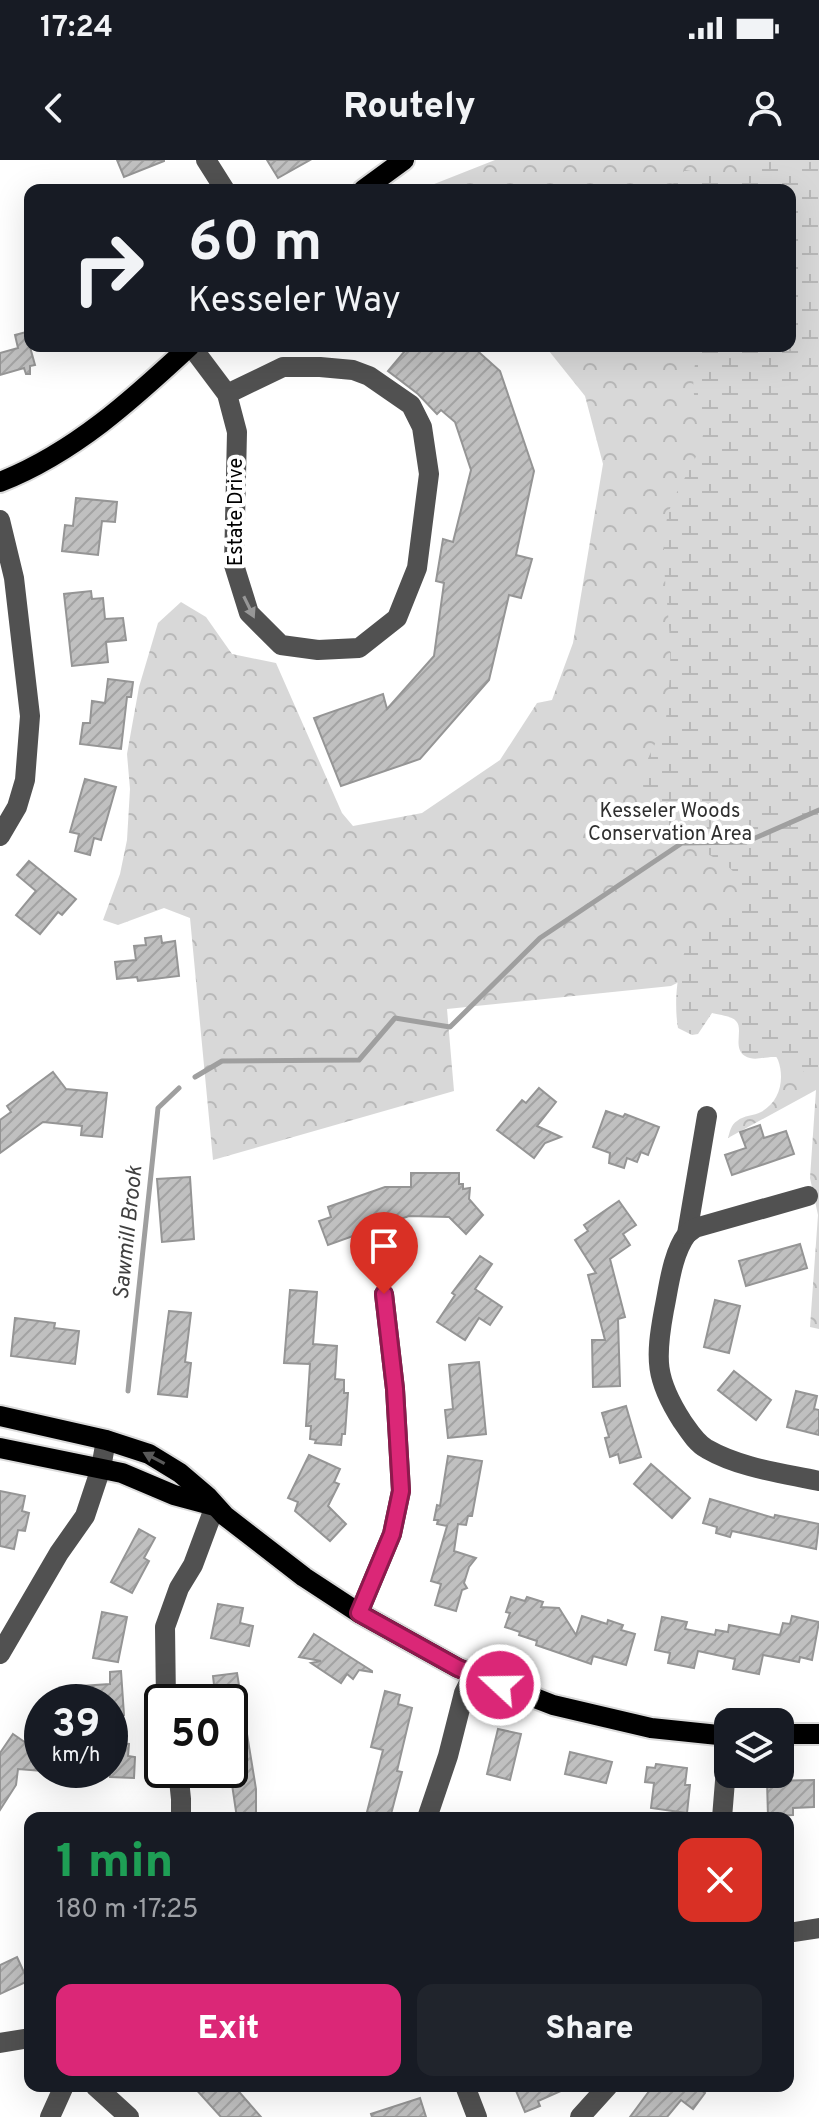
<!DOCTYPE html>
<meta charset="utf-8">
<style>
:root{--surface:#171b24;--page:#20242c;--text:#f1f3f6;--muted:#9ea1a6;--accent:#db2777}
body{margin:0;font-family:Overpass,sans-serif;background:var(--page);color:var(--text);height:100vh;display:flex;flex-direction:column;font-size:30px;white-space:nowrap}
*{box-sizing:border-box;margin:0}
p{font-size:26px;color:var(--muted)}
.icon{flex:none;width:44px;height:44px;fill:none;stroke:currentColor;stroke-width:2;stroke-linecap:round;stroke-linejoin:round}
.map{position:relative;flex:1;overflow:hidden}
.sheet{position:absolute;left:24px;top:1652px;width:770px;height:280px;display:flex;flex-direction:column;background:var(--surface);border-radius:16px;box-shadow:0 8px 32px #0002}
.sheet>*{flex:none}
.guide{position:absolute;left:24px;top:24px;width:772px;height:168px;border-radius:16px;box-shadow:0 8px 32px #0002;background:#171b24;color:var(--text);overflow:hidden}
.fabs{position:absolute;left:714px;top:1548px;display:grid;gap:16px}
.fabs a{display:grid;place-items:center;width:80px;height:80px;border-radius:16px;background:var(--surface);box-shadow:0 8px 32px #0002;font-size:40px}
.speed{position:absolute;left:24px;top:1524px;display:flex;gap:16px;font-size:40px;font-weight:700;text-align:center}
.speed>*{display:grid;place-content:center;width:104px;height:104px;border-radius:50%;background:var(--surface);box-shadow:0 8px 32px #0002;line-height:1}
.speed small{font-size:20px;font-weight:400}
.speed .limit{border:4px solid #111;border-radius:12px;background:#fff;color:#111}
.pin{position:absolute;display:grid;place-items:center;width:68px;height:68px;color:#fff;margin:-82px -34px;border-radius:50% 50% 50% 0;rotate:-45deg;box-shadow:0 0 8px #0007}
.pin .icon{rotate:45deg}
.me{position:absolute;width:88px;margin:-44px;rotate:291deg;stroke-linejoin:round;filter:drop-shadow(0 0 6px #0008)}
.turn{display:flex;align-items:center;gap:28px;height:168px;padding:0 32px;font-size:36px}
.turn .icon{width:104px;height:104px;stroke-width:2.5}
.turn b{display:block;font-size:56px;line-height:68px}
.round{display:grid;place-items:center;flex:none;width:84px;height:84px;border-radius:16px;background:var(--page)}
.summary{display:flex;align-items:center;justify-content:space-between;height:136px;padding:0 32px}
h1{font-size:48px;font-weight:800;line-height:60px;color:#1e9e55}
.button{display:flex;gap:16px;margin-top:auto;padding:16px 32px}
.button a{flex:1;height:92px;border-radius:16px;background:var(--accent);color:#fff;font-size:32px;font-weight:800;line-height:92px;text-align:center}
.button a+a{background:var(--page);color:var(--text)}
.status{display:flex;justify-content:space-between;align-items:center;height:56px;padding:0 40px;background:var(--surface);direction:ltr}
.status svg{height:22px;fill:currentColor}
header{display:flex;justify-content:space-between;align-items:center;height:104px;padding:0 32px;background:var(--surface);font-size:36px;font-weight:800}
.map>svg:first-child{display:block}
.forest{fill:url(#forest-crowns)}
.wetland{fill:url(#wetland-marsh)}
.lines{fill:none;stroke-linecap:round;stroke-linejoin:round}
.stream{stroke:#9f9f9f;stroke-width:5}
.building{fill:url(#building-hatch);stroke:#959595;stroke-width:2}
.major-casing{stroke:#dbdbdb;stroke-width:24}
.minor{stroke:#515151;stroke-width:20}
.major{stroke:#000;stroke-width:20}
.oneway{fill:#979797}
.oneway2{fill:#595959}
.route-casing{stroke:#8e194d;stroke-width:20}
.route{stroke:#db2777;stroke-width:14}
.labels{text-anchor:middle;dominant-baseline:central;stroke-width:8;stroke-linejoin:round;paint-order:stroke}
.street-label{font-size:20px;fill:#000;stroke:#fff}
.park-label{font-size:20px;fill:#2f2f2f;stroke:#fff}
.water-label{font-size:22px;font-style:italic;fill:#404040;stroke:#fff}
</style>
<div class="status"><b>17:24</b><svg viewBox="0 0 49 12"><path d="M0 12V9h3v3zM5 12V6h3v6zM10 12V3h3v9zM15 12V0h3v12zM26 1h20v11H26zM47 4h2v5h-2z"/></svg></div>
<header><svg class="icon" aria-label="back" viewBox="0 0 24 24"><path d="M15 5l-7 7 7 7"/></svg>Routely<svg class="icon" aria-label="person" viewBox="0 0 24 24"><circle cx="12" cy="8" r="4"/><path d="M4 21q1-7 8-7t8 7"/></svg></header>
<div class="map">
<svg width="819" height="1957" viewBox="0 0 819 1957">
<defs>
<pattern id="forest-crowns" width="20" height="18" patternUnits="userSpaceOnUse" patternTransform="scale(2)"><rect width="20" height="18" fill="#d8d8d8"/><path d="M2 6a3 3 0 1 1 6 0M12 15a3 3 0 1 1 6 0" fill="none" stroke="#b8b8b8"/></pattern>
<pattern id="wetland-marsh" width="20" height="14" patternUnits="userSpaceOnUse" patternTransform="scale(2)"><rect width="20" height="14" fill="#d8d8d8"/><path d="M1 5h8M5 5V1M11 12h8M15 12V8" fill="none" stroke="#b8b8b8"/></pattern>
<pattern id="building-hatch" width="6" height="6" patternUnits="userSpaceOnUse" patternTransform="scale(2)"><rect width="6" height="6" fill="#c0c0c0"/><path d="M-1 1l2-2M0 6l6-6M5 7l2-2" fill="none" stroke="#a3a3a3"/></pattern>
</defs>
<rect width="100%" height="100%" fill="#fff"/>
<path class="forest" d="M495 0H819V1169L810 1167 818 1055 810 1018 816 930 728 978C730 971 731 965 737 961 744 955 754 956 761 952 780 942 785 919 778 900L725 799 671 826 447 849 454 931 213 1000 190 758 164 748 118 765 103 760 120 714 127 680 130 629 127 594 139 527 158 463 181 442 206 457 232 494 276 503 342 653 353 666 422 653 500 600 537 543 552 540 573 483 603 304 585 236 545 186H790V30H419Z"/>
<path class="wetland" d="M757 0H819V924C807 915 791 899 776 897 766 896 754 902 745 896 732 888 744 869 736 861 732 856 719 855 712 853L698 874 692 875 678 868C673 840 678 792 697 769 709 754 741 757 742 734 745 697 678 689 658 664 651 655 647 642 644 631 637 601 665 578 667 551 669 529 671 507 670 485 669 444 660 404 666 364 671 331 697 307 703 275 705 264 697 251 695 240 691 222 695 203 698 186H790V30H671V26L685 10 736 19 749 11Z"/>
<g class="lines">
<g class="stream">
<polyline points="195,917 222,901 359,900 395,858 450,867 540,778 682,683 746,682 819,650"/>
<polyline points="128,1231 158,948 179,928"/>
</g>
</g>
<g class="building">
<polygon points="117,0 164,0 164,1 124,17"/>
<polygon points="267,0 310,0 278,18"/>
<polygon points="30,171 30,187 35,205 30,206 30,214 26,214 24,208 0,215 0,193 18,188 15,175"/>
<polygon points="409,186 472,186 500,211 534,311 516,395 532,399 521,438 509,435 489,520 420,599 341,626 314,558 383,534 387,549 434,496 444,423 436,421 443,379 453,382 471,310 455,262 441,250 437,254 418,234 388,211"/>
<polygon points="76,338 117,342 115,362 102,361 98,395 62,391 65,365 73,366"/>
<polygon points="91,431 92,439 103,438 105,459 123,458 126,480 106,482 108,502 72,506 64,434"/>
<polygon points="108,519 133,522 131,537 127,537 121,589 80,584 83,563 90,563 92,541 105,543"/>
<polygon points="85,619 116,627 101,680 94,678 90,695 75,691 79,674 70,672"/>
<polygon points="29,701 76,739 62,755 58,752 40,774 16,755 36,731 17,715"/>
<polygon points="161,776 162,783 175,781 179,816 138,821 137,817 117,819 115,802 136,800 134,786 146,785 145,778"/>
<polygon points="53,912 66,929 107,933 102,977 81,975 82,966 43,962 0,993 0,960 11,952 7,946"/>
<polygon points="539,928 556,942 537,966 561,977 545,983 534,998 497,970 522,940 526,943"/>
<polygon points="606,951 623,957 625,954 659,967 648,995 641,992 637,1002 627,998 624,1008 609,1003 610,993 593,987"/>
<polygon points="760,965 764,978 786,971 794,994 732,1015 725,995 746,988 740,972"/>
<polygon points="411,1013 459,1013 459,1024 463,1024 463,1029 470,1028 469,1039 483,1055 466,1074 449,1057 409,1056 328,1085 319,1061 331,1057 328,1047 385,1027 411,1027"/>
<polygon points="190,1017 194,1079 162,1082 157,1019"/>
<polygon points="619,1041 636,1065 623,1074 630,1085 610,1099 625,1157 618,1159 620,1226 593,1227 592,1180 605,1180 588,1115 596,1113 575,1080 588,1071 584,1065"/>
<polygon points="800,1084 807,1108 746,1126 739,1101"/>
<polygon points="480,1096 492,1104 475,1129 502,1147 490,1165 479,1158 465,1180 437,1162 455,1135 452,1133"/>
<polygon points="290,1130 317,1132 313,1184 337,1186 335,1219 344,1220 344,1233 348,1233 345,1274 342,1274 341,1285 315,1283 316,1280 310,1279 311,1266 306,1266 310,1204 284,1203"/>
<polygon points="715,1140 740,1146 729,1193 704,1187"/>
<polygon points="169,1151 191,1153 185,1202 191,1203 187,1237 158,1234"/>
<polygon points="15,1158 55,1163 54,1168 79,1171 75,1204 11,1196"/>
<polygon points="479,1202 486,1274 448,1278 445,1250 453,1249 449,1205"/>
<polygon points="734,1211 771,1240 756,1260 718,1230"/>
<polygon points="796,1231 817,1236 814,1249 819,1250 819,1275 787,1267"/>
<polygon points="626,1246 641,1297 620,1303 618,1294 610,1297 605,1278 609,1277 602,1253"/>
<polygon points="309,1295 340,1309 334,1322 339,1324 328,1346 346,1364 330,1381 295,1351 298,1342 288,1338"/>
<polygon points="448,1296 482,1301 472,1356 468,1356 466,1365 458,1364 454,1391 476,1398 469,1407 464,1423 467,1428 462,1430 456,1451 435,1445 441,1424 431,1421 447,1366 437,1364 438,1360 434,1360 437,1345 440,1346"/>
<polygon points="651,1304 690,1338 672,1358 634,1324"/>
<polygon points="0,1331 25,1336 22,1351 29,1353 25,1371 18,1370 14,1389 0,1386"/>
<polygon points="710,1339 774,1358 775,1355 819,1364 816,1389 732,1371 730,1377 716,1373 717,1367 703,1363"/>
<polygon points="139,1369 155,1378 144,1398 149,1401 132,1433 111,1422"/>
<polygon points="511,1437 525,1441 527,1437 543,1442 541,1447 559,1448 576,1475 582,1456 607,1464 608,1460 623,1465 621,1470 635,1474 626,1505 593,1496 591,1504 536,1485 537,1481 519,1475 520,1472 505,1467 510,1453 506,1452"/>
<polygon points="218,1444 243,1448 240,1463 253,1466 249,1486 211,1478"/>
<polygon points="102,1452 127,1457 118,1502 93,1498"/>
<polygon points="792,1456 819,1462 812,1500 800,1497 799,1502 763,1495 759,1514 733,1509 735,1499 698,1491 694,1508 668,1503 670,1493 655,1490 662,1457 687,1462 685,1469 715,1475 716,1470 728,1472 729,1465 780,1475 783,1463 790,1464"/>
<polygon points="314,1474 372,1511 372,1512 359,1510 353,1519 347,1514 341,1523 311,1503 321,1501 299,1497"/>
<polygon points="121,1511 124,1555 110,1556 110,1542 82,1542 81,1526 110,1524 110,1512"/>
<polygon points="237,1513 256,1629 256,1658 237,1658 230,1611 230,1592 234,1591 230,1542 216,1542 213,1516"/>
<polygon points="385,1531 400,1535 398,1544 412,1548 397,1611 402,1612 390,1658 367,1652 383,1590 371,1587"/>
<polygon points="498,1569 521,1574 510,1620 487,1614"/>
<polygon points="13,1574 42,1594 42,1611 18,1609 16,1625 0,1650 0,1593"/>
<polygon points="110,1582 129,1584 128,1596 135,1597 134,1618 110,1617"/>
<polygon points="570,1592 612,1602 606,1623 565,1614"/>
<polygon points="656,1604 687,1608 685,1625 690,1625 687,1653 651,1648 654,1623 645,1622 647,1607 655,1608"/>
<polygon points="814,1620 814,1647 793,1648 793,1655 768,1656 767,1621"/>
<polygon points="17,1797 28,1821 0,1834 0,1805"/>
<polygon points="193,1926 234,1926 261,1957 221,1957"/>
<polygon points="514,1926 572,1926 538,1941 540,1946 525,1952"/>
<polygon points="653,1926 696,1926 705,1933 693,1949 681,1940 667,1957 630,1957"/>
<polygon points="420,1938 426,1957 372,1957 371,1954"/>
</g>
<g class="lines">
<defs>
<g id="major">
<polyline points="363,30 404,0"/>
<path d="M0 322C74 293 133 239 190 186"/>
<polyline points="0,1256 106,1280 149,1294 180,1313 207,1336 225,1356 304,1417 359,1453 458,1508 553,1545 651,1568 728,1576"/>
<polyline points="0,1288 122,1313 174,1335 215,1346"/>
<polyline points="780,1574 819,1574"/>
</g>
</defs>
<use href="#major" class="major-casing"/>
<g class="minor">
<polyline points="206,0 225,30"/>
<polyline points="191,186 227,234 237,272 234,405 249,453 281,485 318,490 359,488 397,458 417,408 429,314 422,267 411,245 369,216 353,210 320,207 283,207 227,234"/>
<polyline points="0,360 14,418 30,556 25,620 17,647 0,676"/>
<path d="M707 956 687 1074C672 1094 669 1126 664 1150 655 1199 655 1219 682 1261 689 1271 696 1283 707 1289 740 1308 782 1313 819 1321"/>
<polyline points="687,1074 695,1068 808,1036"/>
<polyline points="359,1453 392,1374 401,1331 395,1229 384,1134"/>
<polyline points="0,1494 59,1393 85,1356 101,1308 106,1280"/>
<polyline points="166,1542 165,1467 179,1428 193,1405 215,1346"/>
<polyline points="178,1610 181,1639 181,1658"/>
<polyline points="427,1658 448,1596 464,1533 473,1515"/>
<polyline points="722,1658 728,1584"/>
<polyline points="788,1773 819,1768"/>
<polyline points="0,1883 30,1878"/>
<polyline points="95,1926 129,1957"/>
<polyline points="465,1926 477,1957"/>
<polyline points="50,1957 64,1926"/>
<polyline points="580,1957 608,1926"/>
</g>
<use href="#major" class="major"/>
</g>
<defs><path id="oneway-solid" d="M-6-.8H1V-3.2L6.5 0L1 3.2V.8H-6Z" transform="scale(2)"/></defs>
<use class="oneway" href="#oneway-solid" transform="translate(249 447) rotate(64)"/>
<use class="oneway2" href="#oneway-solid" transform="translate(154 1298) rotate(-152)"/>
<g class="lines">
<defs>
<polyline id="route" points="384,1134 395,1229 401,1331 392,1374 359,1453 458,1508 500,1525"/>
</defs>
<use href="#route" class="route-casing"/>
<use href="#route" class="route"/>
</g>
<g class="labels">
<g class="street-label">
<text transform="translate(237 352) rotate(-90)">Estate Drive</text>
</g>
<g class="park-label">
<text x="670" y="652">Kesseler Woods<tspan x="670" dy="23">Conservation Area</tspan></text>
</g>
<g class="water-label">
<text transform="translate(129 1073) rotate(-84)">Sawmill Brook</text>
</g>
</g>
</svg>
<div class="fabs">
<a><svg class="icon" aria-label="layers" viewBox="0 0 24 24"><path d="M12 4l9 5-9 5-9-5zM3 14l9 5 9-5"/></svg></a>
</div>
<div class="speed"><div>39<small>km/h</small></div><div class="limit">50</div></div>
<div class="pin" style="left:384px;top:1134px;background:#d93025"><svg class="icon" aria-label="arrive" viewBox="0 0 24 24"><path d="M6 21V4h12l-3 4 3 4H6"/></svg></div>
<svg class="me" style="left:500px;top:1525px" viewBox="-20 -20 40 40"><circle r="17" fill="#db2777" stroke="#fff" stroke-width="3"/><path d="M0-11L8 9 0 5-8 9z" fill="#fff"/></svg>
<div class="guide">
<div class="turn"><svg class="icon" aria-label="right" viewBox="0 0 24 24"><path d="M7 20v-9h11M14 6l5 5-5 5"/></svg><div><b>60 m</b>Kesseler Way</div></div>
</div>
<section class="sheet">
<div class="summary"><div><h1>1 min</h1><p>180 m · 17:25</p></div><a class="round" style="background:#d93025;color:#fff"><svg class="icon" aria-label="close" viewBox="0 0 24 24"><path d="M6 6l12 12M18 6L6 18"/></svg></a></div>
<div class="button"><a>Exit</a><a>Share</a></div>
</section>
</div>
